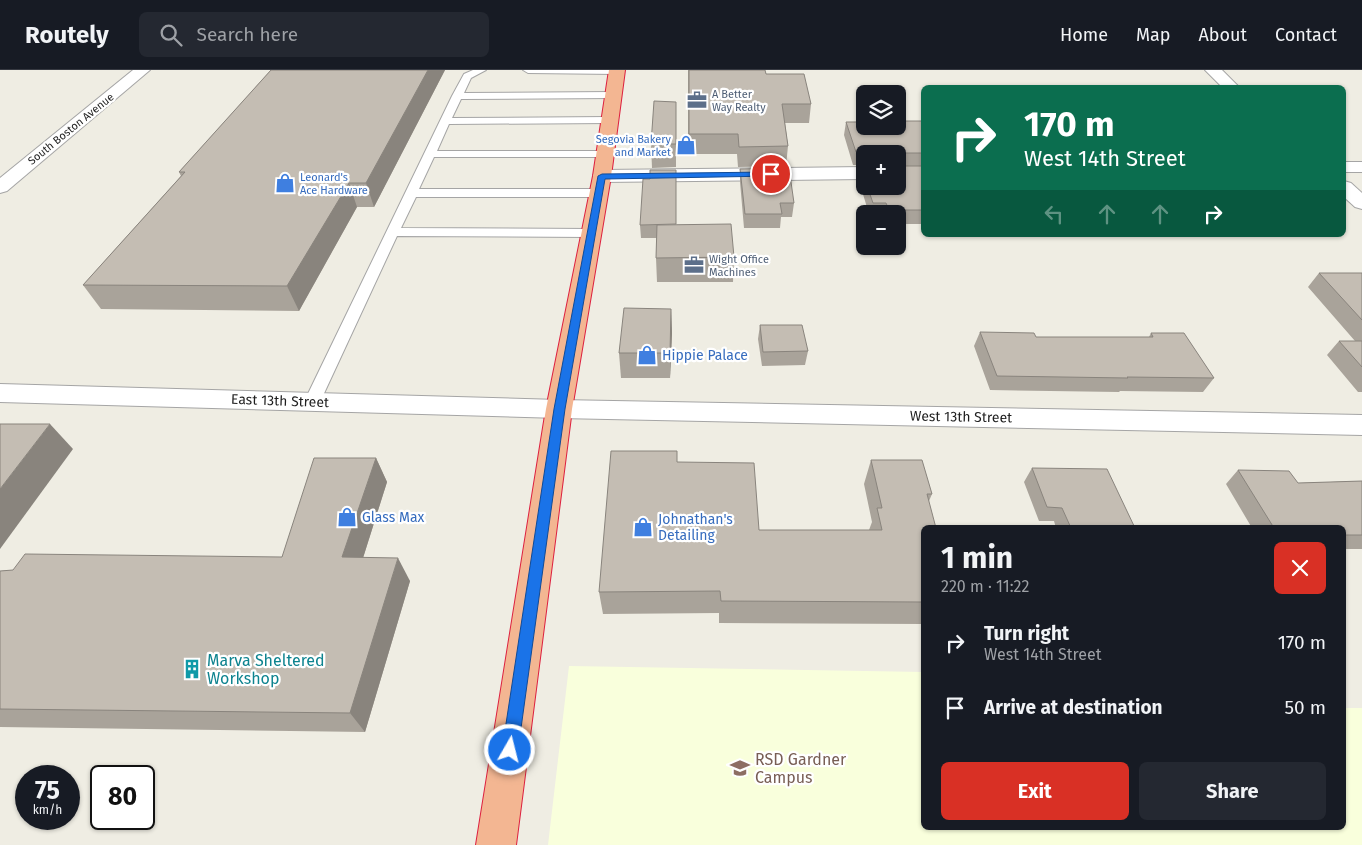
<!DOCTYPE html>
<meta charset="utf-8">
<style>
:root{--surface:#171b24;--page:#242831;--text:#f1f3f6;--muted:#9ea1a6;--line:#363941;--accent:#d93025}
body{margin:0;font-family:"Fira Sans",sans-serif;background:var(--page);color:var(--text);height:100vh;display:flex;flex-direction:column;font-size:19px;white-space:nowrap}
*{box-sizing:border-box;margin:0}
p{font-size:16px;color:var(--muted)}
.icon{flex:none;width:28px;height:28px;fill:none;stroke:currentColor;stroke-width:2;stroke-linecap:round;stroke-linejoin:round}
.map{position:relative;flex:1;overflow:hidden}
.sheet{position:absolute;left:921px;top:455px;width:425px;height:305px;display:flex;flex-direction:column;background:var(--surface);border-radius:8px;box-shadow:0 1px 4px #0004}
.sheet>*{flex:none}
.hud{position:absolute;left:921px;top:15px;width:425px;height:152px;border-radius:8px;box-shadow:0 1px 4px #0004;background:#0b6e4f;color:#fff;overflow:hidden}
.buttons{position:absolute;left:856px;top:15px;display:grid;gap:10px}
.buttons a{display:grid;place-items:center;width:50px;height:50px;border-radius:8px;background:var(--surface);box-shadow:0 1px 4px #0004;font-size:25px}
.speed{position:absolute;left:15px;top:695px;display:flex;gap:10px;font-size:25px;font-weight:700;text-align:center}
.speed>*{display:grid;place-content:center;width:65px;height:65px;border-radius:50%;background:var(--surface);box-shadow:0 1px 4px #0004;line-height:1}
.speed small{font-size:12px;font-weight:400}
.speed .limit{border:2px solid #111;border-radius:8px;background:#fff;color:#111}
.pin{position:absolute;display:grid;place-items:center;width:42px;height:42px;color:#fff;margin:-21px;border:2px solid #fff;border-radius:50%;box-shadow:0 1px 5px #0007}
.me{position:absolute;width:55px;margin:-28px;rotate:8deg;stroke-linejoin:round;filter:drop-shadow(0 0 4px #0008)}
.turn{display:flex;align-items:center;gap:18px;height:105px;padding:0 20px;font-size:22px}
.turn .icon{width:65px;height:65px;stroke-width:2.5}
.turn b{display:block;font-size:35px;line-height:42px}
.lanes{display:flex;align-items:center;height:48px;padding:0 20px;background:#0003;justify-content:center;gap:25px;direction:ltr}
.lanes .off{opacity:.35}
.round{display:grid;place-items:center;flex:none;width:52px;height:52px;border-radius:8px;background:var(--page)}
.overview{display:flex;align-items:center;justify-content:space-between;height:85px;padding:0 20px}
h1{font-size:30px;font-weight:700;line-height:38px}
.button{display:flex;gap:10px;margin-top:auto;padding:10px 20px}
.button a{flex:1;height:58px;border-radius:8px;background:var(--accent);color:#fff;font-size:20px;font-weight:700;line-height:58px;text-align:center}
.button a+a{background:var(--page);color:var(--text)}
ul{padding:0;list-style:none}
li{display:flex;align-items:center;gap:15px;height:65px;padding:0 20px}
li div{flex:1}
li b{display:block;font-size:19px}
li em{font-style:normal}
header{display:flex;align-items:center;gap:30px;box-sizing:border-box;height:70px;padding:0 25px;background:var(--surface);border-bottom:1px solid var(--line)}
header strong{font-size:24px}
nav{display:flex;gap:28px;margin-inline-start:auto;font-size:18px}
.search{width:350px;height:45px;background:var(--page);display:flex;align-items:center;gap:12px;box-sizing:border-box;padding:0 18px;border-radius:8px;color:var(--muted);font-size:19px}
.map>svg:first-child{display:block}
.education{fill:#f9ffdc}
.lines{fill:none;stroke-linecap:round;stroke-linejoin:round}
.service-casing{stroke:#a5a5a5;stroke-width:2}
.minor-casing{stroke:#a5a5a5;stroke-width:2}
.trunk-casing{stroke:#dd203f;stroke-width:2}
.service{fill:#fff;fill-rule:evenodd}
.minor{fill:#fff;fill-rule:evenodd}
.trunk{fill:#f3b692;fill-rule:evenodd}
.wall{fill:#a9a39a}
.shaded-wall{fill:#89847d}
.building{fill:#c4bdb3;stroke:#89847d}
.route{fill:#1a73e8;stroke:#114b97}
.labels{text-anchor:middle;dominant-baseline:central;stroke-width:4.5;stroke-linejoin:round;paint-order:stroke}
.far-service-label{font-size:11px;fill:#4e5e75;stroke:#fff;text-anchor:start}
.far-street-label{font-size:11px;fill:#1e1e1e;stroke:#fff}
.far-shop-label{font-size:11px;fill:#366cbe;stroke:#fff;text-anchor:end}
.shop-label{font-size:14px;fill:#366cbe;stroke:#fff;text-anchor:start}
.street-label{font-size:14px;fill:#1e1e1e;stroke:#fff}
.near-culture-label{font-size:16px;fill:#0d838f;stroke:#fff;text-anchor:start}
.near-education-label{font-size:16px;fill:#785e54;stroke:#fff;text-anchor:start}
</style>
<header>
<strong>Routely</strong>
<div class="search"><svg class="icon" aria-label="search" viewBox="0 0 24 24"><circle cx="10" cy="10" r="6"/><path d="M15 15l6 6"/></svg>Search here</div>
<nav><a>Home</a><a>Map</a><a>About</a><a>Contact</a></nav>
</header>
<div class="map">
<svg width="1362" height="775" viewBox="0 0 1362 775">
<rect width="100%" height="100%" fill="#efede3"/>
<polygon class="education" points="569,596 924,602 924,758 1344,758 1344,638 1362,638 1362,775 548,775"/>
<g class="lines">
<defs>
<g id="service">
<polygon points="473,0 486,0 471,8 464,23 613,22 618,25 613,28 461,29 452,48 610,47 615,50 610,53 449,54 437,81 605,81 611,84 605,87 434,87 419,119 599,119 605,123 599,127 416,127 401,158 591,159 597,163 591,167 397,166 320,332 318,336 312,338 306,336 304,332 452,26 464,4"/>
<polygon points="523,0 621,0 622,1 617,4 528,3"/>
</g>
<g id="minor">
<polygon points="133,0 150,0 7,121 0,123 0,108"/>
<polygon points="1205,0 1222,0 1240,18 1223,18"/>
<rect x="1344" y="92" width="18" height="10"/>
<polygon points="865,97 865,109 602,112 595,110 593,106 595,102 602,100"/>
<polygon points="1344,111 1351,113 1362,123 1362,139 1355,137 1344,127"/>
<polygon points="0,314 559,330 1362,345 1362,365 559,348 0,332"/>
</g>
<polygon id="trunk" points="609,0 625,0 611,106 572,339 516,775 476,775 546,339 593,106"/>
</defs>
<use href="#service" class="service-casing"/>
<use href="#minor" class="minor-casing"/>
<use href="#trunk" class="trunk-casing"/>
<use href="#service" class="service"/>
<use href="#minor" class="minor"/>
<use href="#trunk" class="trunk"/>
</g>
<g class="wall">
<polygon points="271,0 445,0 374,137 357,137 299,241 101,239 83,215 181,106 179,102"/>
<polygon points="688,0 766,4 811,34 809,53 785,53 788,76 786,96 738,97 737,84 688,84"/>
<polygon points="676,32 676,97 652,98 651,74"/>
<polygon points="924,51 924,154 898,154 898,144 869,144 859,111 861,98 865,97 865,116 898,116 898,84 865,84 865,95 853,95 844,65 846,52"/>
<polygon points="740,99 794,133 792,147 781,147 780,158 744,158 740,112"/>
<polygon points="640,155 676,155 734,187 733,212 657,212 656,188 657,168 641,168"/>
<polygon points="1319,203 1362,203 1362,322 1358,322 1327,285 1339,271 1355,271 1308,217"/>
<polygon points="671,239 672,263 670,308 621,308 619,283"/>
<polygon points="760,255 808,281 805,295 762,296 758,269"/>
<polygon points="980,262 1036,267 1149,267 1151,263 1214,308 1203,322 1120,321 1119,322 990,320 974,276"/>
<polygon points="376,388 387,412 363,488 410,511 365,662 0,657 0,501 282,487"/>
<polygon points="871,390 932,424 929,431 924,458 924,554 719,553 719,543 603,544 599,522 677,392 759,460 869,460 872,452 864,414"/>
<polygon points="1032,398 1135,458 1056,458 1054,451 1039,451 1024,412"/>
<polygon points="1238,400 1298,413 1362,411 1362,479 1344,479 1344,458 1252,458 1226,414"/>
</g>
<g class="shaded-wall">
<polygon points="428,0 445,0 374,137 366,113"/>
<polygon points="349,113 357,137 299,241 287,216"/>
<polygon points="671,239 672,263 670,308 670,283"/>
<polygon points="50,354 73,379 0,479 0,419"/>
<polygon points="376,388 387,412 356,510 342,487"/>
<polygon points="398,488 410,511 365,662 350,643"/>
</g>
<g class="building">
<polygon points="271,0 428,0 366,113 349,113 287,216 83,215 185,102 179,102"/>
<polygon points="689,0 765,0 766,4 804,4 811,34 782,34 788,76 739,77 738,64 689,64"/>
<polygon points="654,31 676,32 676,74 651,74"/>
<polygon points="898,51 924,51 924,83 900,83 900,96 924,96 924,140 889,140 886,133 873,133 867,116 898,116 898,84 869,84 868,82 856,82 846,52 865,52 865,56 898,56"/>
<polygon points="865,97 865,109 861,98"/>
<polygon points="789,98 794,133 780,133 782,144 745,144 740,99"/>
<polygon points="650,100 676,100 676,154 640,155 643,109 650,109"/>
<polygon points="731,154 734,187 656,188 657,155"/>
<polygon points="1319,203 1362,203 1362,250"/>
<polygon points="624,238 671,239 670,283 619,283"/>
<polygon points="760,255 802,255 808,281 763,282"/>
<polygon points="980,262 1034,263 1036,267 1153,267 1151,263 1184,263 1214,308 1127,307 1128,308 997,306"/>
<polygon points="1339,271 1362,271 1362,297"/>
<polygon points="0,354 50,354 0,419"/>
<polygon points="611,381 677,381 677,392 754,393 759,460 882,460 877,438 882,438 871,390 922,390 932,424 927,424 936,458 924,458 924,532 721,531 720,521 599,522"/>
<polygon points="314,388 376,388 342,487 398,488 350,643 0,639 0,501 13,500 25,484 282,487"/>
<polygon points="1032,398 1107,399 1135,458 1071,458 1062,438 1047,437"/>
<polygon points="1238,400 1289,401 1298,413 1362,411 1362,465 1344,465 1344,458 1274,458"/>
</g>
<polygon class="route" points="771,102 775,104 774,106 605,109 565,339 518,680 515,686 510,688 505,686 502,680 554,339 598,106 602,104"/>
<defs>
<symbol id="office-bare" viewBox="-9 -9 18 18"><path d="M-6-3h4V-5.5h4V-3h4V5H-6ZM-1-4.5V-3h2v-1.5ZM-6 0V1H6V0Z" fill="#5c6f8a" stroke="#fff" stroke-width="2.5" paint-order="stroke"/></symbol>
<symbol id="shop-bare" viewBox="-9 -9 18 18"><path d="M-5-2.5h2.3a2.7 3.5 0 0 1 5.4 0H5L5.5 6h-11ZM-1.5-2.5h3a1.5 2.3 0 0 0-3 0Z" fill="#3f7fe0" stroke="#fff" stroke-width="2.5" paint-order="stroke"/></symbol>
<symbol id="building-bare" viewBox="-9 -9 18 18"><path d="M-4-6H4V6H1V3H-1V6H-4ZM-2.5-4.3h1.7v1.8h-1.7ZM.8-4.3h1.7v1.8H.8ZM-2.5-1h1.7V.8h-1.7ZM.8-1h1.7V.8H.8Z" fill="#0f9aa8" stroke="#fff" stroke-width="2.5" paint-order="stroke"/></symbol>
<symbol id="school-bare" viewBox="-9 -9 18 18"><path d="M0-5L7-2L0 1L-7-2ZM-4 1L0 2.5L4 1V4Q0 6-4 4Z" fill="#8d6e63" stroke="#fff" stroke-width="2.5" paint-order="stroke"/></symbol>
</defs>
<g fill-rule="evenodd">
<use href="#office-bare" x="683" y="16" width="28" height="28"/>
<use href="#shop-bare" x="672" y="61" width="28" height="28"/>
<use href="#shop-bare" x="271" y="99" width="28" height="28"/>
<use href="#office-bare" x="680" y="181" width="28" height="28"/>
<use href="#shop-bare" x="633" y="271" width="28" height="28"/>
<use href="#shop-bare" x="333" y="433" width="28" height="28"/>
<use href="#shop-bare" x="629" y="443" width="28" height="28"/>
<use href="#building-bare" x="178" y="585" width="28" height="28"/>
<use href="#school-bare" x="726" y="684" width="28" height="28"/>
</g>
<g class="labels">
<g class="far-service-label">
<text x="712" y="24">A Better<tspan x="712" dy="13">Way Realty</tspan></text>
<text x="709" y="189">Wight Office<tspan x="709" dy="13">Machines</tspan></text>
</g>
<g class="far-street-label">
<text transform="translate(71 59) rotate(-39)">South Boston Avenue</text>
</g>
<g class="far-shop-label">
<text x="671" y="69">Segovia Bakery<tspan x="671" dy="13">and Market</tspan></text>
<text x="300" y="107" text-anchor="start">Leonard's<tspan x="300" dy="13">Ace Hardware</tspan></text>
</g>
<g class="shop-label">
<text x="662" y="285">Hippie Palace</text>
<text x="362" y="447">Glass Max</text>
<text x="658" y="449">Johnathan's<tspan x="658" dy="16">Detailing</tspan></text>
</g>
<g class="street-label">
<text transform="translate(280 331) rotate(2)">East 13th Street</text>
<text transform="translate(961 347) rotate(1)">West 13th Street</text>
</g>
<g class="near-culture-label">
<text x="207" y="590">Marva Sheltered<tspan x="207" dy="18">Workshop</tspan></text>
</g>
<g class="near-education-label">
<text x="755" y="689">RSD Gardner<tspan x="755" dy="18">Campus</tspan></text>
</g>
</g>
</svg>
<div class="buttons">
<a><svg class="icon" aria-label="layers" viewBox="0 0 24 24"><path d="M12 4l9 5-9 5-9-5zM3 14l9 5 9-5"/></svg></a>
<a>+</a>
<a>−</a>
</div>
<div class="speed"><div>75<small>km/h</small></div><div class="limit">80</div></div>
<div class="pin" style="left:771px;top:104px;background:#d93025"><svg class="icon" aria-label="arrive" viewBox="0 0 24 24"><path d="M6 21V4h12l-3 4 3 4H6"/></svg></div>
<svg class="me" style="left:510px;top:680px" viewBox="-20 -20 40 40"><circle r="17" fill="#1a73e8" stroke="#fff" stroke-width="3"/><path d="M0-11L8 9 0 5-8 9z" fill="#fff"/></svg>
<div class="hud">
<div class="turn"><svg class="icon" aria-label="right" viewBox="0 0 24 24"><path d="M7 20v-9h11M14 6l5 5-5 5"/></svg><div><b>170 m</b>West 14th Street</div></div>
<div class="lanes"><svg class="icon off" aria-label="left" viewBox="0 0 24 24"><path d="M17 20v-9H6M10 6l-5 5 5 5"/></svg><svg class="icon off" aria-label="ahead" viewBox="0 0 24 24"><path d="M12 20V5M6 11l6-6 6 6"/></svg><svg class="icon off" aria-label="ahead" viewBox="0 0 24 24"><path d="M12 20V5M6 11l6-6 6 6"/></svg><svg class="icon" aria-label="right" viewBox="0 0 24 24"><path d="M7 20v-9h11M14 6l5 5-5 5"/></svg></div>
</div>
<section class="sheet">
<div class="overview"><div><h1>1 min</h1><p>220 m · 11:22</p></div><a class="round" style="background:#d93025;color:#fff"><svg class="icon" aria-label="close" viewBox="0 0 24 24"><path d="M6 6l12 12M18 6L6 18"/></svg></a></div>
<ul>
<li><svg class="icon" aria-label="right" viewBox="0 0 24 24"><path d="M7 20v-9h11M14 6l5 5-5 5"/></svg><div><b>Turn right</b><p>West 14th Street</p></div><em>170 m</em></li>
<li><svg class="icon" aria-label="arrive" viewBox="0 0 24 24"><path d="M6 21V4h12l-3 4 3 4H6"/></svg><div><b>Arrive at destination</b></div><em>50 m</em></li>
</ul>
<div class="button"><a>Exit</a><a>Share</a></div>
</section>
</div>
